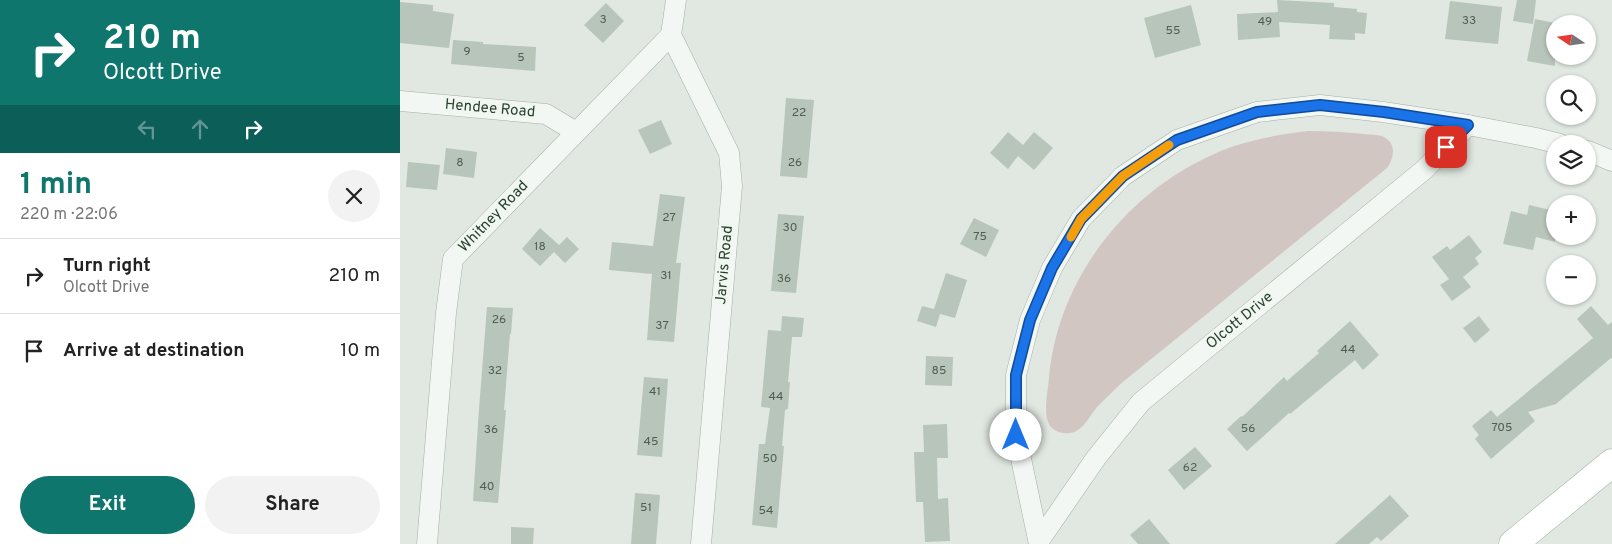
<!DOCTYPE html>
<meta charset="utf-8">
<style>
:root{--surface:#fff;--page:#f2f2f2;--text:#222;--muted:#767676;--line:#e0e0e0;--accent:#0f766e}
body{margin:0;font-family:Overpass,sans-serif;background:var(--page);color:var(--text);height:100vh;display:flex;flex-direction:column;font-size:19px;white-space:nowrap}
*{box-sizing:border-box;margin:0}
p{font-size:16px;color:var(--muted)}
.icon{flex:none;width:28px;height:28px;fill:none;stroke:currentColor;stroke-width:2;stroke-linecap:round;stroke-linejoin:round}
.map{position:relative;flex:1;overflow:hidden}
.details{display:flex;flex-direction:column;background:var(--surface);width:400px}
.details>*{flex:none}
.guide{background:#0f766e;color:#fff;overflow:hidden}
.needle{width:32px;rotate:283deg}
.tools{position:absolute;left:1146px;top:15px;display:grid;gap:10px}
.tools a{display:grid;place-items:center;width:50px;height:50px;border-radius:50%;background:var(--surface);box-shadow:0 1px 4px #0004;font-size:25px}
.pin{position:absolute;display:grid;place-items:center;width:42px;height:42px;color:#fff;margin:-21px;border-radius:10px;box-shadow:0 2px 8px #0006}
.me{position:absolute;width:55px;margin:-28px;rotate:0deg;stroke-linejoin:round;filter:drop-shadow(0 0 4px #0008)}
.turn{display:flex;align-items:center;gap:18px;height:105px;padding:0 20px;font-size:22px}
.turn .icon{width:65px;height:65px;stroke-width:2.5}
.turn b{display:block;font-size:35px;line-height:42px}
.lanes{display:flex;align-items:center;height:48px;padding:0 20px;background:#0003;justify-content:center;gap:25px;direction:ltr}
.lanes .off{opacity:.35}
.round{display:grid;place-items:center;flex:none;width:52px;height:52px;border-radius:26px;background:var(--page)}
.overview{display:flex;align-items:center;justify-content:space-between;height:85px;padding:0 20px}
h1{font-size:30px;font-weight:700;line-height:38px;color:var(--accent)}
.cta{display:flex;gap:10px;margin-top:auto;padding:10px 20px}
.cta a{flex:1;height:58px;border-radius:30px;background:var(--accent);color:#fff;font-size:20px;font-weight:700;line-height:58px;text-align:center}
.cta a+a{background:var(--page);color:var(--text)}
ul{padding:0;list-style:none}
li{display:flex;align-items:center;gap:15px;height:75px;padding:0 20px;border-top:1px solid var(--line)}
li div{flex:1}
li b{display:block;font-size:19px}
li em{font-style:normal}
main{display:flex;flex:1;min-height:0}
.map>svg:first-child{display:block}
.green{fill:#d2c6c2}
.building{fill:#b8c5ba}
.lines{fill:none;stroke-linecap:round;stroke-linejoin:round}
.minor-casing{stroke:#a2afa4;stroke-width:21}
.primary-casing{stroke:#a0b4a3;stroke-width:29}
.minor{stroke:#f3f7f3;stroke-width:20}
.primary{stroke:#fff;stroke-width:28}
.route-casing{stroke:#114b97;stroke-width:12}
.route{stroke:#1a73e8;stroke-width:9}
.slow{stroke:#f59e0b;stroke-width:9}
.labels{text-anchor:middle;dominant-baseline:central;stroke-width:5;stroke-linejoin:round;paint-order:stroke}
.number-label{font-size:12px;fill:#4d6050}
.street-label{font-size:15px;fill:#293f2d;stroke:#f0f6f0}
</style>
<main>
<section class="details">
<div class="guide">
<div class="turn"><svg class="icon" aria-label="right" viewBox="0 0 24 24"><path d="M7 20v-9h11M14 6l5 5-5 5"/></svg><div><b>210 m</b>Olcott Drive</div></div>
<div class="lanes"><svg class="icon off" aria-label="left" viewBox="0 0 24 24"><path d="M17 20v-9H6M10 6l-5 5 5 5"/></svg><svg class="icon off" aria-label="ahead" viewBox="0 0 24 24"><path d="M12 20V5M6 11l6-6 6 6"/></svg><svg class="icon" aria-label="right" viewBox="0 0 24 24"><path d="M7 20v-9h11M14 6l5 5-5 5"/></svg></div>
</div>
<div class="overview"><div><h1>1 min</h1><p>220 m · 22:06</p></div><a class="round"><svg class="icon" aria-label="close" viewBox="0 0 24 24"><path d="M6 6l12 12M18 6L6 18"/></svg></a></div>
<ul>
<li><svg class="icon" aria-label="right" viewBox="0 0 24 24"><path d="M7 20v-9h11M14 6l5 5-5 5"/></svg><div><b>Turn right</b><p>Olcott Drive</p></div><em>210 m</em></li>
<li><svg class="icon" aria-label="arrive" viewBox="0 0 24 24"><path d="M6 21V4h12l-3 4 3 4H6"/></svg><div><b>Arrive at destination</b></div><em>10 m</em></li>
</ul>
<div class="cta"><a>Exit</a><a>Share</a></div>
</section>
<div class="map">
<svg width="1212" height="544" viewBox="0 0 1212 544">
<rect width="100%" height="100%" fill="#e0e8e1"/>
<path class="green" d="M908 131C927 131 945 132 964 134 970 135 978 134 984 137 997 144 994 158 987 168L724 381C715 389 706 398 697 407 691 414 686 425 678 430 671 435 660 434 653 429 641 420 648 392 649 378 658 273 735 181 834 146 859 138 883 134 908 131Z"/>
<g class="building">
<polygon points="877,0 934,3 934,7 957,9 957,12 967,13 965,34 955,33 955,40 929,39 930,25 879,22 880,37 838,40 837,14 878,12"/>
<polygon points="1117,0 1136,0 1133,24 1113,21"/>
<polygon points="1050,1 1102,7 1098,44 1045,39"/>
<polygon points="0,2 33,5 33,11 54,14 49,48 0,43"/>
<polygon points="206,3 224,21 203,43 184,25"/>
<polygon points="791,5 801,45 755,58 744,18"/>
<polygon points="1135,19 1155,23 1155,66 1127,61"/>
<polygon points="53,40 83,42 83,44 136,47 135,71 51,64"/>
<polygon points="386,98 414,100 407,178 380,176"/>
<polygon points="261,120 272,144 250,154 238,130"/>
<polygon points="608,132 623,145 634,132 653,148 634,170 618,156 608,169 590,153"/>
<polygon points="46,148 77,152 74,178 43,174"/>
<polygon points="8,162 40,165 37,190 6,187"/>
<polygon points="260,194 285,197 276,263 281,263 274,342 247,340 252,274 209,270 212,242 253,246"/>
<polygon points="1129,205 1155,211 1155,242 1136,237 1133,250 1103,244 1111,211 1127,215"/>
<polygon points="378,214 404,216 396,293 371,291"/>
<polygon points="574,218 599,230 586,257 560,244"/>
<polygon points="140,228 159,245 167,237 179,249 165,263 154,252 140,266 122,249"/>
<polygon points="1069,235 1082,252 1075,258 1079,264 1063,277 1071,287 1052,301 1040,285 1049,279 1032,257 1047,246 1050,250"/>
<polygon points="546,273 567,280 555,318 540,314 536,327 517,321 522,306 534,309"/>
<polygon points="1191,306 1208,325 1212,322 1212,359 1211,358 1156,404 1128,412 1135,421 1091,459 1075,439 1079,435 1072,426 1091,410 1097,417 1193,338 1177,319"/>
<polygon points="87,307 113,308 111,334 110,334 104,410 106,410 98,503 73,501 79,409"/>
<polygon points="382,316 404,318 402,337 392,337 388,382 390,382 388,409 385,410 382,446 384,446 377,528 352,525 359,444 365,444 370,408 361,407 368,330 381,331"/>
<polygon points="1079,316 1090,330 1075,343 1063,328"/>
<polygon points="950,321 979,355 963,370 955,360 890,414 889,413 847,451 827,429 841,416 842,417 884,377 887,381 919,353 917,351"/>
<polygon points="526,356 553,357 552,386 525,385"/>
<polygon points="244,377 268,379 262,457 237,455"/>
<polygon points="547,424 548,458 537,458 538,499 548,498 550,541 525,542 523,502 516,502 514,452 524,452 523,425"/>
<polygon points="795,447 812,466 784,490 768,470"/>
<polygon points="235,493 260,495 256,544 231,544"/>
<polygon points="990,495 1009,516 981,541 977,537 969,544 935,544"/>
<polygon points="749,519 770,544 738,544 730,535"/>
<polygon points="111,527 134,528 133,544 111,544"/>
</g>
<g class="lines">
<defs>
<g id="minor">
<polyline points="276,0 271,35 329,153 332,186 301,544"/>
<polyline points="0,101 146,114 176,132"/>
<polyline points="1188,151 1212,161"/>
<polyline points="639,541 696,458 741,402 1025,169 1068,125"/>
<polyline points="27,544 46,313 53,259 271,35"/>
<polyline points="639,544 616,435 616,375 630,320 652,268 681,219 723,176 777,140 857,112 920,105 983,112 1068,125 1136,138 1160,144"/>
</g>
<polyline id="primary" points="1113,544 1212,463"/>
</defs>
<use href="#minor" class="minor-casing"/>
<use href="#primary" class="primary-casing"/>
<use href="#minor" class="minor"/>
<use href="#primary" class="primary"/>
</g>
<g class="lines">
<defs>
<polyline id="route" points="616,435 616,375 630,320 652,268 681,219 723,176 777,140 857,112 920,105 984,112 1068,125 1046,147"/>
</defs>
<use href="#route" class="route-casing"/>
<use href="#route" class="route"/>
<polyline class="slow" points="671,237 681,219 723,176 769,145"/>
</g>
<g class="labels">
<g class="number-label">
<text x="203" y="20">3</text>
<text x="1069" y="21">33</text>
<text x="865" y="22">49</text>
<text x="773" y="31">55</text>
<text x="67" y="52">9</text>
<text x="121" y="58">5</text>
<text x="399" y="113">22</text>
<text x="60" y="163">8</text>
<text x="395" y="163">26</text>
<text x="269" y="218">27</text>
<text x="390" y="228">30</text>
<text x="580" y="237">75</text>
<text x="140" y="247">18</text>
<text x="266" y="276">31</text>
<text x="384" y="279">36</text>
<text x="99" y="320">26</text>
<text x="262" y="326">37</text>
<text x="948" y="350">44</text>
<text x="95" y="371">32</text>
<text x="539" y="371">85</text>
<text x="255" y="392">41</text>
<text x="376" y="397">44</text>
<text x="1102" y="428">705</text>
<text x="848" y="429">56</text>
<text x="91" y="430">36</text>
<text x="251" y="442">45</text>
<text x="370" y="459">50</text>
<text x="790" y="468">62</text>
<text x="87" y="487">40</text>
<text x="246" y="508">51</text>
<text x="366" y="511">54</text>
</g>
<g class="street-label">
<text transform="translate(90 109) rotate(5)">Hendee Road</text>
<text transform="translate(94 217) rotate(-46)">Whitney Road</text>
<text transform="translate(325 265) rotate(-85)">Jarvis Road</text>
<text transform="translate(840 321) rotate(-39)">Olcott Drive</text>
</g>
</g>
</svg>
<div class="tools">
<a><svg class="needle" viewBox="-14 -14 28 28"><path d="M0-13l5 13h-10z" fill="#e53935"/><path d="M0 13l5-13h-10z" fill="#767676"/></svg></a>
<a><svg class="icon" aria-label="search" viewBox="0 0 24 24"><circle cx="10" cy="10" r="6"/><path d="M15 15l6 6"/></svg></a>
<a><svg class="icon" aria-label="layers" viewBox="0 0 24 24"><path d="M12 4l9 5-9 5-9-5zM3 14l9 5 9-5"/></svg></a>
<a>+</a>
<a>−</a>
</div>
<div class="pin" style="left:1046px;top:147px;background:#d93025"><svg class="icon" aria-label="arrive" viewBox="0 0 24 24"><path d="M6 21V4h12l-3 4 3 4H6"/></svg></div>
<svg class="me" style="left:616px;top:435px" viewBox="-20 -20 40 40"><circle r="19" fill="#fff"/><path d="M0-13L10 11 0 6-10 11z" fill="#1a73e8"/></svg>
</div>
</main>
